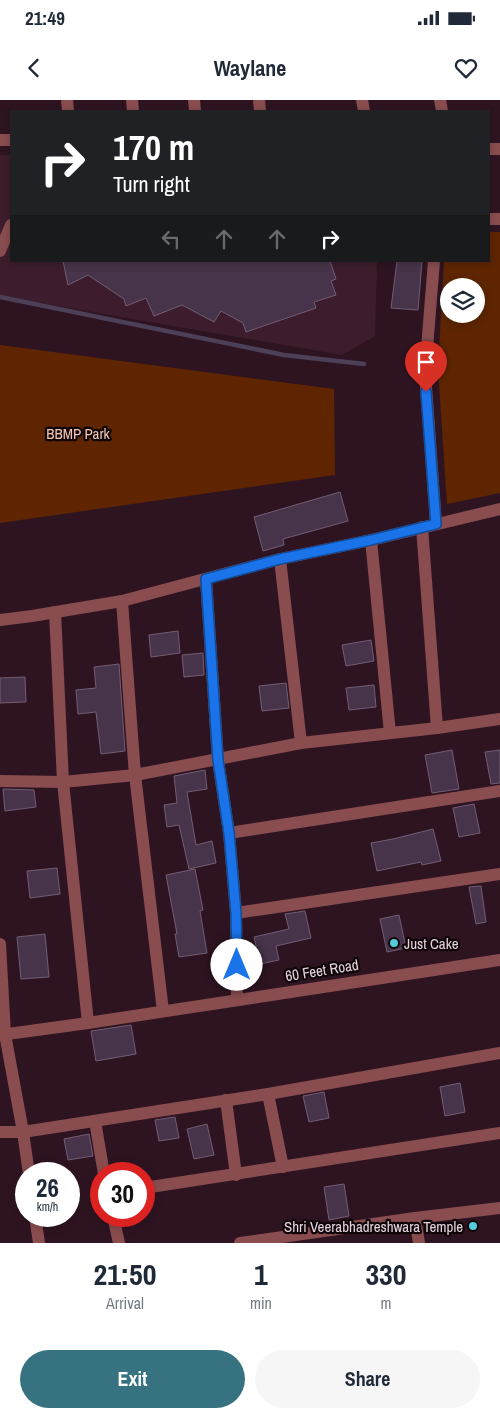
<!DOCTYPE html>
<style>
:root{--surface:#fff;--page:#f6f6f7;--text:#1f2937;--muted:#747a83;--accent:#367280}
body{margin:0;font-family:"Archivo Narrow",sans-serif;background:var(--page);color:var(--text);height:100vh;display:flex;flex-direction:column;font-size:19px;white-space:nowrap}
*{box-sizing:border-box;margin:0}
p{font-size:16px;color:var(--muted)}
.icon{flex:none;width:28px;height:28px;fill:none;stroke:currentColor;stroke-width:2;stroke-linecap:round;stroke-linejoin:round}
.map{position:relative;height:1143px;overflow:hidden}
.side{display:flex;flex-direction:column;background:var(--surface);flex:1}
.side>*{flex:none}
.guide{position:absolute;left:10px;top:10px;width:480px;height:152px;border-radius:0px;box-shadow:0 2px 8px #0003;background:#202124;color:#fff;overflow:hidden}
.fabs{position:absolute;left:440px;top:178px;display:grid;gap:10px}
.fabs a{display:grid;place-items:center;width:45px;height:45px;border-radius:50%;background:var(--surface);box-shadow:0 2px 8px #0003;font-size:25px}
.speed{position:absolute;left:15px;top:1062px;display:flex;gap:10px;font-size:25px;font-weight:700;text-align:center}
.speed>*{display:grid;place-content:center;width:65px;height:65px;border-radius:50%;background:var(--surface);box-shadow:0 2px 8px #0003;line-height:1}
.speed small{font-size:12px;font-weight:400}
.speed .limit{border:8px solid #d22;background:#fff;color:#111}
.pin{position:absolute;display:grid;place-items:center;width:42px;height:42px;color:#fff;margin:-51px -21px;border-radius:50% 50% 50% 0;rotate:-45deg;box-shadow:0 0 5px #0007}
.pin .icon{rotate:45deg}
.me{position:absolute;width:55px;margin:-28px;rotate:0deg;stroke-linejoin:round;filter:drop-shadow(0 0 4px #0008)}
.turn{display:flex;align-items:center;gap:18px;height:105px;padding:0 20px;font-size:22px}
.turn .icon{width:65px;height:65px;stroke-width:2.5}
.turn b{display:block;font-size:35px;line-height:42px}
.lanes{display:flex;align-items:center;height:48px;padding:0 20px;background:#0003;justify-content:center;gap:25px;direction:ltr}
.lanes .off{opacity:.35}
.eta{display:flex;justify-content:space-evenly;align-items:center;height:85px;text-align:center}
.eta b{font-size:30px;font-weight:700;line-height:35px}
.action{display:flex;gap:10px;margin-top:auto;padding:10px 20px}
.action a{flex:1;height:58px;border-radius:30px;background:var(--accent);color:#fff;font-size:20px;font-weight:700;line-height:58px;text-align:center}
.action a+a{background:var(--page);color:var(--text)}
.status{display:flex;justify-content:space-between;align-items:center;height:35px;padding:0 25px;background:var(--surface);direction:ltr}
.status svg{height:14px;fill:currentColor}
header{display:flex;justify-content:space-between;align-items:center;height:65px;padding:0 20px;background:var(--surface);font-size:22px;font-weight:700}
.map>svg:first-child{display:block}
.built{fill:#3d1d2d}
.green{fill:#5e2500;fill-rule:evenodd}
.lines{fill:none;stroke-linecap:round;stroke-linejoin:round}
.stream{stroke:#4c4058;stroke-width:4.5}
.building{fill:#47344a;stroke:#725d75}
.minor{stroke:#894d4f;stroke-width:12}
.route-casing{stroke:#114b97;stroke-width:12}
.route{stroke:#1a73e8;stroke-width:9}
.poi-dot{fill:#53cbda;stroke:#0f0509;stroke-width:2}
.labels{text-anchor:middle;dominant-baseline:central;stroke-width:4.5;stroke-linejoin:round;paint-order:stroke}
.park-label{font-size:15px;fill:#f6c8b2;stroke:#0f0509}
.poi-label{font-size:15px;fill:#e6d4dc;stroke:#0f0509;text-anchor:start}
.street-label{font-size:15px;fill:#e6d4dc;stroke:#0f0509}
</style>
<div class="status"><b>21:49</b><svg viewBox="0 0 49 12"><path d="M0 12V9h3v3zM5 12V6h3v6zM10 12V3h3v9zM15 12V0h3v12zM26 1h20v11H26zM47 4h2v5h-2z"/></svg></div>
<header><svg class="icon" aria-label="back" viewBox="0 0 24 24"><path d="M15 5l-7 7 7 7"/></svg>Waylane<svg class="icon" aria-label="heart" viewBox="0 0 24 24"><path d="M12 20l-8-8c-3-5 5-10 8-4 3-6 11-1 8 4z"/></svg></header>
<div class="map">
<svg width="500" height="1143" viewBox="0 0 500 1143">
<rect width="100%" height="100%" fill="#2e1421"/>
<polygon class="built" points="0,55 11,55 11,161 377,161 375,236 342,255 0,196"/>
<g class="green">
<path d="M489 132H500V393L447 404 438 269 444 161H489ZM449 186H476V214H449Z"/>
<polygon points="0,245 334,289 335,375 0,423"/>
</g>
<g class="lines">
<polyline class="stream" points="0,197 284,255 364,264"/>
</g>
<g class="building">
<polygon points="63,161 330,161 336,179 331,181 336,195 314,202 316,208 246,232 243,223 221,211 214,222 182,205 154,216 146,198 126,206 124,199 88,175 68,185"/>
<polygon points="397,161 422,161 418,210 391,208"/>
<polygon points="340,392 348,421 283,439 284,445 263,451 254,417"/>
<polygon points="178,531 180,553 151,557 149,535"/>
<polygon points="371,540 374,561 346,566 342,545"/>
<polygon points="203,553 204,575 184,577 182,555"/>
<polygon points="119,564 125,651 101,654 96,612 78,614 76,590 96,588 94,567"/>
<polygon points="25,577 26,602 0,603 0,578"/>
<polygon points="286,583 289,608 262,611 259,586"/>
<polygon points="374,585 376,607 349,610 346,588"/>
<polygon points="452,650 459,689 432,693 425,655"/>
<polygon points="500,650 500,683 491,684 485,652"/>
<polygon points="205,670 207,689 187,692 196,745 212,741 216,763 189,769 179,725 167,727 164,705 177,703 174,676"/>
<polygon points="3,689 34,690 36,707 5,711"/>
<polygon points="474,704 480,733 459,737 453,708"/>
<polygon points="433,729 441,761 422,765 421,762 377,771 371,743 393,739"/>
<polygon points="57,768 60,794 30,798 27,771"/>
<polygon points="195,769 203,810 200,811 207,853 179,857 175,834 177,834 166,775"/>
<polygon points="481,786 486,822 476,824 469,787"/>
<polygon points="305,811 311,838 276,846 279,860 260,864 254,837 289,829 285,814"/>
<polygon points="399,815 406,848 387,852 380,819"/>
<polygon points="45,834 49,877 21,879 17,837"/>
<polygon points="131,925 136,954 96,961 91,931"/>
<polygon points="460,983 465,1012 445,1016 440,987"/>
<polygon points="324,992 329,1018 309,1022 303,996"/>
<polygon points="175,1017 179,1038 159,1041 155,1020"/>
<polygon points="207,1024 214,1055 194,1059 187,1029"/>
<polygon points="89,1034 93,1056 68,1060 64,1039"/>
<polygon points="344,1084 349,1116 329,1120 324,1087"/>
</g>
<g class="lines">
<g class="minor">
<polyline points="67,0 68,11"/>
<polyline points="132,0 133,11"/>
<polyline points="194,0 195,11"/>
<polyline points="259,0 260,11"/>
<polyline points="362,0 364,11"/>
<polyline points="440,0 442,11"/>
<polyline points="0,40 11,40"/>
<polyline points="489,49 500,49"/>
<polyline points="489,119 500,119"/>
<polyline points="0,151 11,125"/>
<polyline points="434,161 425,273 436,424"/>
<polyline points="422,427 437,628"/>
<polyline points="371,440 390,633"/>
<polyline points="280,459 301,643"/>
<polyline points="206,479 218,660 229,733 236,813 237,899"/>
<polyline points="122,501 135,675 163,911"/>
<polyline points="55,512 63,682 88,923"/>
<polyline points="0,520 32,516 122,501 280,459 371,440 500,409"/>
<polyline points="0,681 63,682 135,675 301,643 437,628 500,619"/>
<polyline points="229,733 500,691"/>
<polyline points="236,813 500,774"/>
<polyline points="0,844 5,934 23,1032 29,1074"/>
<polyline points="0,935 88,923 500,860"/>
<polyline points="268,994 283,1067"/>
<polyline points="226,1000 236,1075"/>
<polyline points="95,1021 104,1074"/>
<polyline points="0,1032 23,1032 268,994 500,953"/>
<polyline points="144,1088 500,1033"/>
<polyline points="35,1116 39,1143"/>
<polyline points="113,1116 119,1143"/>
<polyline points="415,1118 419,1143"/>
<polyline points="240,1143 415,1118 500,1108"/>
</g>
</g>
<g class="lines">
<defs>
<polyline id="route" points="237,865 236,813 229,733 218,660 206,479 280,459 371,440 436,424 426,292"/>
</defs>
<use href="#route" class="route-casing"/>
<use href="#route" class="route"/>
</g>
<g class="poi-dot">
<circle cx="394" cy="843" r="5"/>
<circle cx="473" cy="1126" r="5"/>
</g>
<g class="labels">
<g class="park-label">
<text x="78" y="333">BBMP Park</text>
</g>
<g class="poi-label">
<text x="404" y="843">Just Cake</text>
<text x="463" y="1126" text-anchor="end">Shri Veerabhadreshwara Temple</text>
</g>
<g class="street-label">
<text transform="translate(322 870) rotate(-9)">60 Feet Road</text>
</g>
</g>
</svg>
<div class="fabs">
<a><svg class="icon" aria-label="layers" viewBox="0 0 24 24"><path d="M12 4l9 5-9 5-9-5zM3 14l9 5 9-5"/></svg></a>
</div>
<div class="speed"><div>26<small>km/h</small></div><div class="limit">30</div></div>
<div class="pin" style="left:426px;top:292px;background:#d93025"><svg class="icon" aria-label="arrive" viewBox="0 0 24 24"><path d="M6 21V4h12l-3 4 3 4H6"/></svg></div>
<svg class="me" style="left:237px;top:865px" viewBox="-20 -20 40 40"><circle r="19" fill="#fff"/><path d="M0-13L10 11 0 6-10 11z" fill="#1a73e8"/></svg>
<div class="guide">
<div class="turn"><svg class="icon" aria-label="right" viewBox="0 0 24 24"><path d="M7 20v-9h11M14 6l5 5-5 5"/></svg><div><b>170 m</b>Turn right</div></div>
<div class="lanes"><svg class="icon off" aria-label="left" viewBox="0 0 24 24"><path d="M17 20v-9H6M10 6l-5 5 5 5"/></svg><svg class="icon off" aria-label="ahead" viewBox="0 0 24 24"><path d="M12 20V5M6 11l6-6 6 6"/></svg><svg class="icon off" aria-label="ahead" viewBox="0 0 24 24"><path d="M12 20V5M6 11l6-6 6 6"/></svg><svg class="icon" aria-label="right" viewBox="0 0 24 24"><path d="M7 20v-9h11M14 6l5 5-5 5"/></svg></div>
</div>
</div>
<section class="side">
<div class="eta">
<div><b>21:50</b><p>Arrival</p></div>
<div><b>1</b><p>min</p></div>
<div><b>330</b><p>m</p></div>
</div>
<div class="action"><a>Exit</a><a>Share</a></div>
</section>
